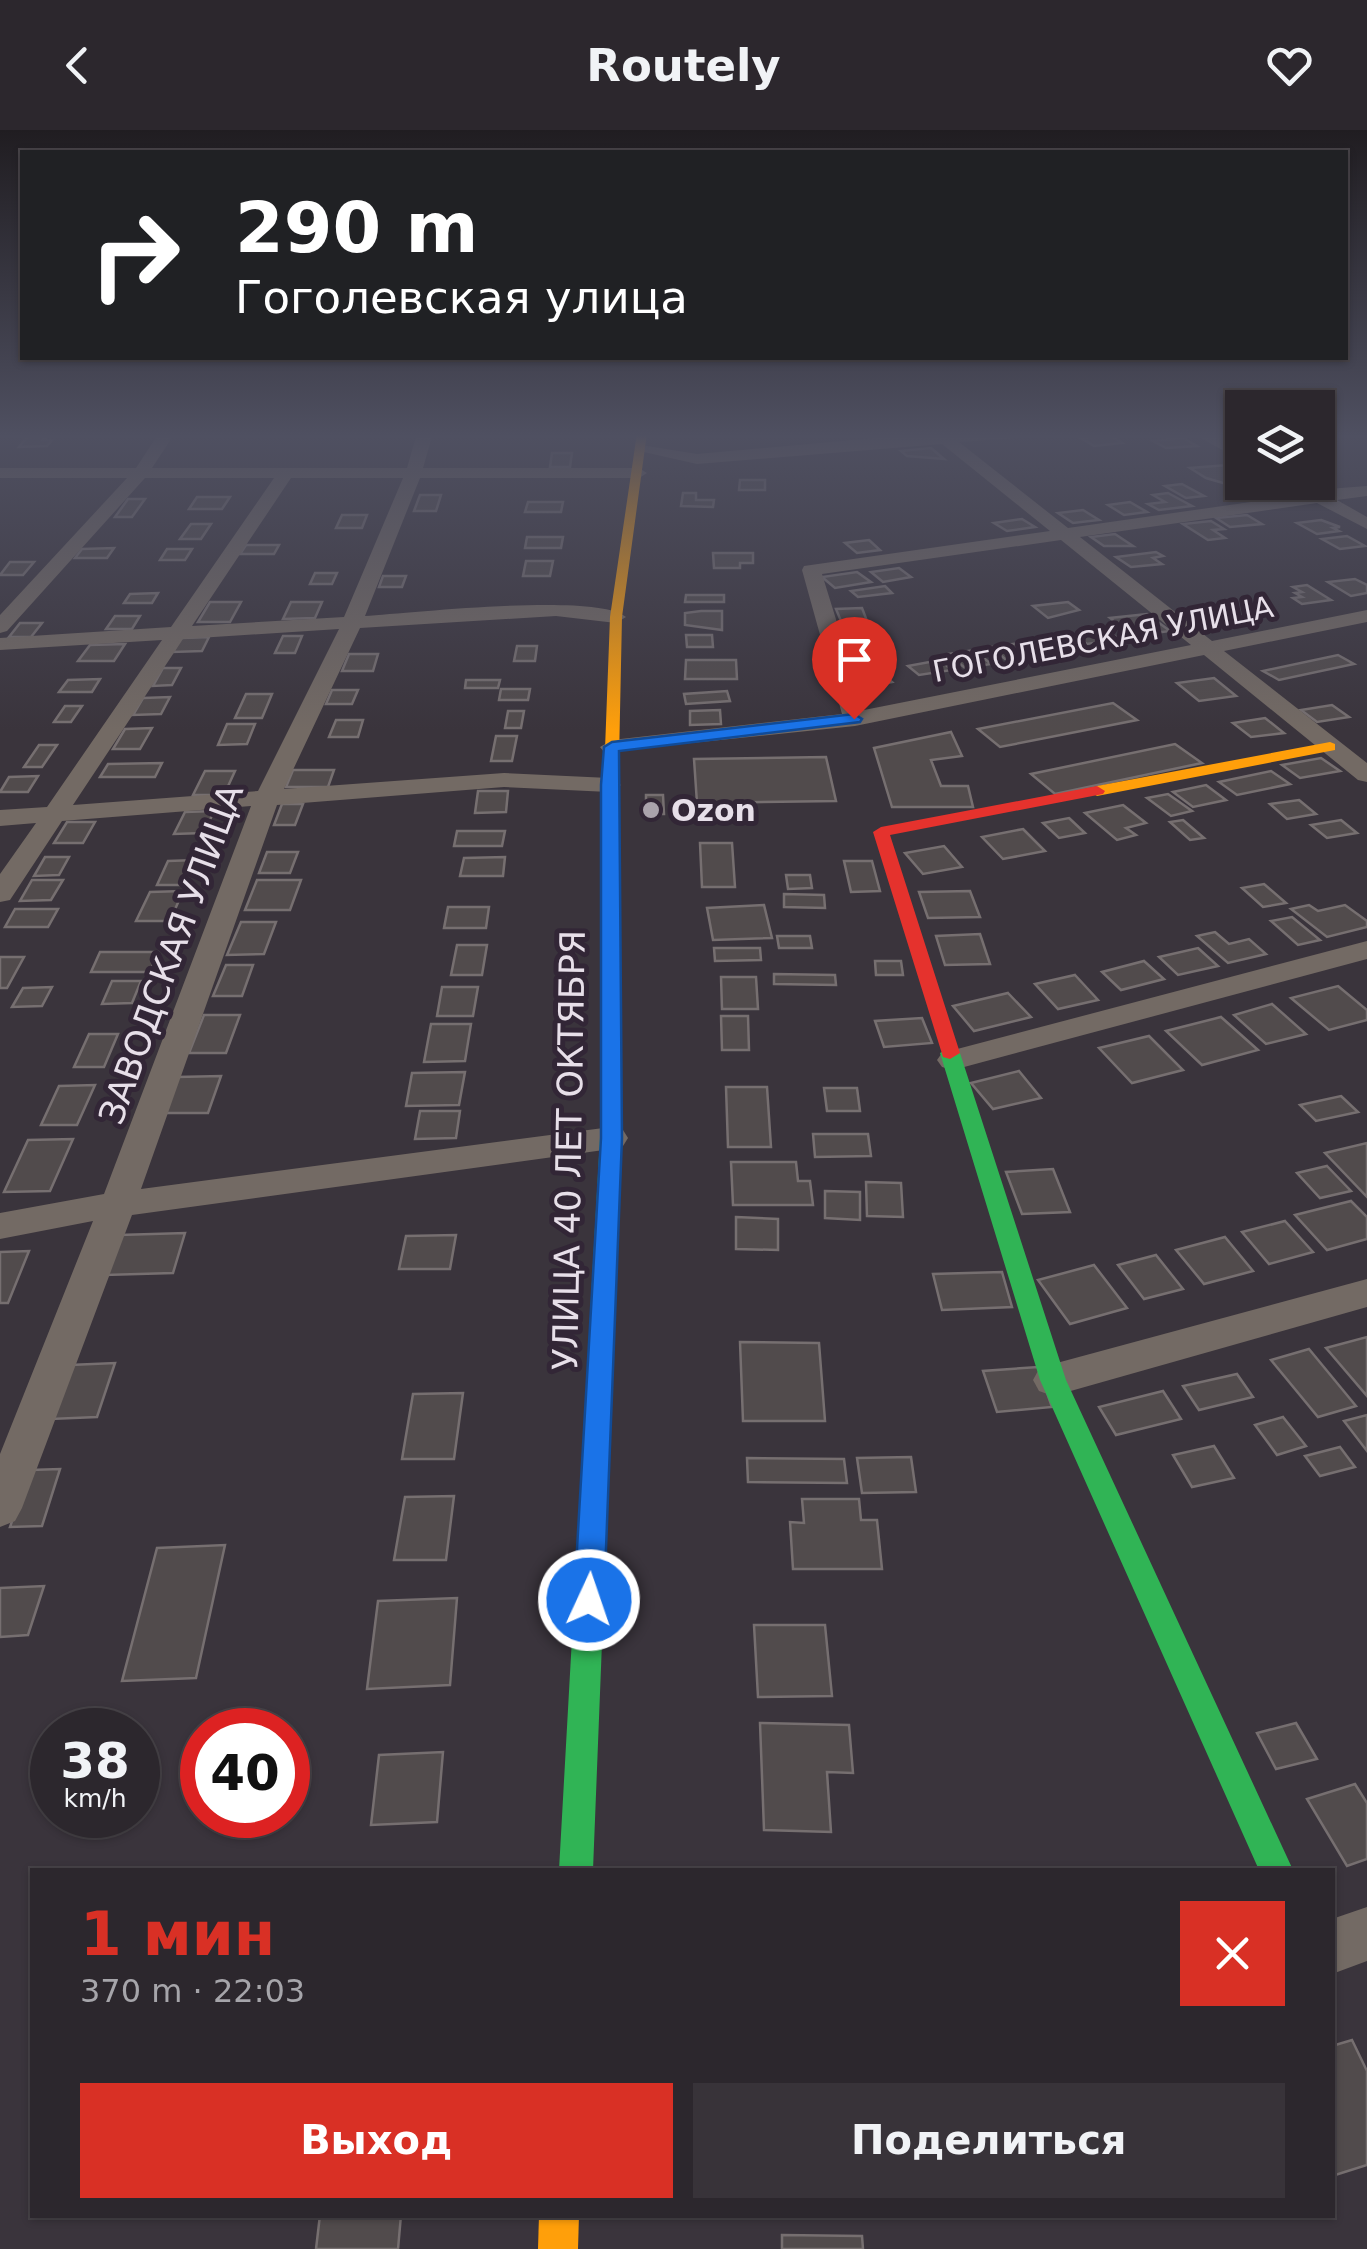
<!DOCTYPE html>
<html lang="ru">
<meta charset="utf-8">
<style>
:root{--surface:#2c272d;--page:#383339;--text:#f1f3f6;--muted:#a6a5aa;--line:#484449;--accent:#d93025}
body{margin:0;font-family:"DejaVu Sans",sans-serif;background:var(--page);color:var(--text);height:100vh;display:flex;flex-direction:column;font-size:38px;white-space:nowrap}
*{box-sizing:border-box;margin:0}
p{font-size:32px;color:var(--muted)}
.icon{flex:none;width:55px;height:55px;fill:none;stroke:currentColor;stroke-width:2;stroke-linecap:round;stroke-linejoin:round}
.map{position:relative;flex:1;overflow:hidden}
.details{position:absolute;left:30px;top:1738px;width:1305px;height:350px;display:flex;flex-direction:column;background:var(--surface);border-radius:0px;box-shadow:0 2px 8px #0004,0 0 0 2px var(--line)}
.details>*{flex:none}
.guide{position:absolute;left:20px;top:20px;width:1328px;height:210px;border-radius:0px;box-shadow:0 2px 8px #0004,0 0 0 2px var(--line);background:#202124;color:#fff;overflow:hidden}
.buttons{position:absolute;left:1225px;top:260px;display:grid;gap:20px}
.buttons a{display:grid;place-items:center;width:110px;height:110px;border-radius:0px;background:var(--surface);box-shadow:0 2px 8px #0004,0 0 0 2px var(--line);font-size:50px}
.speed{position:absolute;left:30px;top:1578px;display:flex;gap:20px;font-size:50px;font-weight:700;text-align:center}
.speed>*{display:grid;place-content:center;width:130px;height:130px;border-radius:50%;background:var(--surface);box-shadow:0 2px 8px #0004,0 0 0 2px var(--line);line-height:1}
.speed small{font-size:25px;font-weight:400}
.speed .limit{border:15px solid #d22;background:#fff;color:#111}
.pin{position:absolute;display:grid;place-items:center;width:85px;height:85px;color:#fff;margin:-102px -42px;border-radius:50% 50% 50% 0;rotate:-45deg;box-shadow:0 0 10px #0007}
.pin .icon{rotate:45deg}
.me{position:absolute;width:110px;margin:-55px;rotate:3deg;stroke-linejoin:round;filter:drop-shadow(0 0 8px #0008)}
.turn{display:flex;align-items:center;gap:35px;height:210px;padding:0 50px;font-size:45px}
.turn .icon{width:130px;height:130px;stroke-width:2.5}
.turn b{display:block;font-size:70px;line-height:85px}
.round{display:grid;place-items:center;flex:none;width:105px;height:105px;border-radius:0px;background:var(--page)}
.overview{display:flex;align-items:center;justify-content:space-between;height:170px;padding:0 50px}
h1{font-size:60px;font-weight:600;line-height:75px;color:var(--accent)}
.primary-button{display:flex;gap:20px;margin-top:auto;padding:20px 50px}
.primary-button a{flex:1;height:115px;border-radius:0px;background:var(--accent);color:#fff;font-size:40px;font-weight:600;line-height:115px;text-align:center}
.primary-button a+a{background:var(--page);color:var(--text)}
header{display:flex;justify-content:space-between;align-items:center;height:130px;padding:0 50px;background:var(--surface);font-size:45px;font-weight:600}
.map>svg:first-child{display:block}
.building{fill:#514b4c;stroke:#766f70;stroke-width:2.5}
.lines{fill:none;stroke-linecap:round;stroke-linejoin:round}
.street{fill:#736a64;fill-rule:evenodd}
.fast{fill:#30b455;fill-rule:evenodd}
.slow{fill:#ff9f0a;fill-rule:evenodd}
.jam{fill:#e5322d;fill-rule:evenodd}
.route{fill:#1a73e8;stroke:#114b97;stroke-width:2.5}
.poi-dot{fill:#aaa3ac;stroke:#322636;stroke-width:4}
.labels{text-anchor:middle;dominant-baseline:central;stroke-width:10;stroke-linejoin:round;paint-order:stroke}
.far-street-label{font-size:30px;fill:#e7dfe9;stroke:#322636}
.far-poi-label{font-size:30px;font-weight:bold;fill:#e7dfe9;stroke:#322636;text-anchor:start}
.street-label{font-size:35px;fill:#e7dfe9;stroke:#322636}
</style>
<header><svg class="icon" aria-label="back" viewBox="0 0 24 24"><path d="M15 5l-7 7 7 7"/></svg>Routely<svg class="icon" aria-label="heart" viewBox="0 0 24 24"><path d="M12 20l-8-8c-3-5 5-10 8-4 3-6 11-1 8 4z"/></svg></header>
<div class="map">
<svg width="1367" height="2119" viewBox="0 0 1367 2119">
<rect width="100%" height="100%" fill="#3a343c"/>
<g class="building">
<polygon points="29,305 48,305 43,310 52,310 47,316 19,317"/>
<polygon points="1109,305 1122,313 1094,316 1081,308"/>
<polygon points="1183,308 1197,316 1166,318 1153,311"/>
<polygon points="931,318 944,329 907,326 901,321"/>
<polygon points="552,323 572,323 570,337 550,337"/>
<polygon points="1228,335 1242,344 1242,352 1263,357 1230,355 1206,348 1190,338"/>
<polygon points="740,350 765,350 765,360 739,360"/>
<polygon points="1182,354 1204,366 1186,368 1165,356"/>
<polygon points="683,363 696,363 696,370 714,370 713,377 681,376"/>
<polygon points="1168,363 1192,376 1159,380 1148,374 1165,372 1153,365"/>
<polygon points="420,365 441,365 436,381 414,381"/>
<polygon points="197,367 230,367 222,379 189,379"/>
<polygon points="128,369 145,369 132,387 115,387"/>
<polygon points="528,372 563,372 561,382 525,382"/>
<polygon points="1130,372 1147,382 1124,385 1108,375"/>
<polygon points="1083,380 1099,390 1073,393 1058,383"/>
<polygon points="342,385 367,385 362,398 336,398"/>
<polygon points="1247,385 1262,394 1230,397 1216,388"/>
<polygon points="1022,389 1035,397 1007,401 994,393"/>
<polygon points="1321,390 1340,397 1333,398 1339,401 1317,404 1297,393"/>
<polygon points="1211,391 1224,399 1213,400 1225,408 1208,410 1183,394"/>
<polygon points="191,394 211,394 201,409 180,409"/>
<polygon points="1115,404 1133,416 1104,416 1091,407"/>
<polygon points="1347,406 1365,416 1340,419 1322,409"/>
<polygon points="527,407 563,407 561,418 525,418"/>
<polygon points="869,410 880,420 857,423 845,413"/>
<polygon points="246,415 279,415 274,424 240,424"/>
<polygon points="114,418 107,428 75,428 82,419"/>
<polygon points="167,419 192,419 185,430 160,430"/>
<polygon points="1156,422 1163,426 1153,428 1162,434 1131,437 1116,427"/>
<polygon points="713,423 753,423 753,433 740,433 740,438 714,438"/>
<polygon points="526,431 553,431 550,446 523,446"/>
<polygon points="10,432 34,432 23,445 0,445"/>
<polygon points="899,438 911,447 883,452 871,442"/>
<polygon points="857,442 871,452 835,458 822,447"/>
<polygon points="315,443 337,443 332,454 310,454"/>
<polygon points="383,446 406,446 402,457 379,457"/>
<polygon points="1355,449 1367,455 1367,463 1351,466 1328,452"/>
<polygon points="1307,455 1331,470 1302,474 1293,468 1302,467 1295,463 1302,462 1293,457"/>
<polygon points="885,456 892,463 858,467 851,461"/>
<polygon points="158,463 152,473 124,473 130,464"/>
<polygon points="686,465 724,465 724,472 685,472"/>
<polygon points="210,472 241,472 230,492 198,492"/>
<polygon points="291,472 322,472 315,488 283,489"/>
<polygon points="1068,472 1079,480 1048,488 1033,476"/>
<polygon points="1219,477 1235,488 1206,492 1190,480"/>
<polygon points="862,478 867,491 841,491 836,479"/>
<polygon points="701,481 722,481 722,500 685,495 685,483"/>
<polygon points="1147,484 1170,501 1133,506 1110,488"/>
<polygon points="115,486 140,486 132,499 106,499"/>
<polygon points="20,493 42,493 31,507 9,507"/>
<polygon points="1105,499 1119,509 1087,514 1074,504"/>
<polygon points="686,505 712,505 713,517 687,517"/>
<polygon points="283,506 302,506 295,523 275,523"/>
<polygon points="209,507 202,521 173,522 181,508"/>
<polygon points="1054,507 1068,517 1045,520 1032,511"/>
<polygon points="1026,512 1041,523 1005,529 991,517"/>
<polygon points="125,514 114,531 78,531 90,515"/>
<polygon points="517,516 537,516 535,531 514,531"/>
<polygon points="974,520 991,534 965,538 948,524"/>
<polygon points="349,524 378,524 373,541 342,541"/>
<polygon points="1338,525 1354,534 1279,550 1263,541"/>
<polygon points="686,530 736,530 737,549 685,549"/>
<polygon points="940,530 952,540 919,545 908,536"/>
<polygon points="163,538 181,538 172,555 153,556"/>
<polygon points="880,542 892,552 861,558 850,548"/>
<polygon points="1214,548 1236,566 1199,571 1177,553"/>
<polygon points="100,549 92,562 59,562 68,550"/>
<polygon points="466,550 500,550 498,558 465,558"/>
<polygon points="501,559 530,559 528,570 499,570"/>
<polygon points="332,560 358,560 352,574 326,574"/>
<polygon points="727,561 730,571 686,574 684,564"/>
<polygon points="246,564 272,564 262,588 235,588"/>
<polygon points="170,567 161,584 133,585 143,568"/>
<polygon points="1113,573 1137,590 1000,617 978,599"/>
<polygon points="1332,575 1349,587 1317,592 1301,580"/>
<polygon points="65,576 82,576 71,592 54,592"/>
<polygon points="720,580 721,594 690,595 690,581"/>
<polygon points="508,581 524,581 521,598 505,598"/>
<polygon points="1265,588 1284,603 1251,607 1233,593"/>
<polygon points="336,590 363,590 358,607 329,607"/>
<polygon points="227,594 255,594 247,614 218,615"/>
<polygon points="152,598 140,619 113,619 125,599"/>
<polygon points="951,602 962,626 931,630 941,656 968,656 973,677 892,677 874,618"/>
<polygon points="496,606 517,606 512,631 491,631"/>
<polygon points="1175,614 1202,633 1055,664 1031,644"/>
<polygon points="39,615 57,615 42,637 24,637"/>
<polygon points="826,627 836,671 697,673 694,629"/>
<polygon points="1321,628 1340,641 1300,648 1282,635"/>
<polygon points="162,633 155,647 100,647 108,634"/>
<polygon points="293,640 334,640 328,657 286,657"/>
<polygon points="205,641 235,641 224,665 193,665"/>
<polygon points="1271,641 1290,654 1237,665 1219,652"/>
<polygon points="38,646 28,662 0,662 9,647"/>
<polygon points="1206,655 1226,670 1193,677 1173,662"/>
<polygon points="478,661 508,661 506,682 475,683"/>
<polygon points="1168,664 1192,681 1171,686 1147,668"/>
<polygon points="646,665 663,665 664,684 646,684"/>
<polygon points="1299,670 1316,684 1287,689 1270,674"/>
<polygon points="282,674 303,674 295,695 274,695"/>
<polygon points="1123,675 1146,693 1126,698 1136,705 1117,710 1085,683"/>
<polygon points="214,681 204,703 174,704 185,682"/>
<polygon points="1069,688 1085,703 1059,708 1043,693"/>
<polygon points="1183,690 1204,708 1190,710 1170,692"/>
<polygon points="1341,690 1357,703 1327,708 1311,695"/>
<polygon points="67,692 95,692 83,713 54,713"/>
<polygon points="1023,699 1045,721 1003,729 982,707"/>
<polygon points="457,701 505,701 502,716 454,716"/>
<polygon points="700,713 732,713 735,757 702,757"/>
<polygon points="944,716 962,737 923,744 905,723"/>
<polygon points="267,722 298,722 290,743 259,743"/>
<polygon points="45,727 69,727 59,745 34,746"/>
<polygon points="505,727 503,746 460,746 464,728"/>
<polygon points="196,730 185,755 157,755 168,731"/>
<polygon points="844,731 872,731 880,761 851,762"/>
<polygon points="786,745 810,745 812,758 788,759"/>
<polygon points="32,750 63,750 51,770 20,771"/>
<polygon points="257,750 301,750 290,780 245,780"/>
<polygon points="1264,754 1286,773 1263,777 1242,758"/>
<polygon points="183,761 170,791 136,791 150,762"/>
<polygon points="970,761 980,787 928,788 919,762"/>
<polygon points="784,764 824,765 825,778 784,777"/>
<polygon points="764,775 772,808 713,810 707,778"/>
<polygon points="1309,775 1318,781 1345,775 1367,791 1367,797 1327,807 1291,779"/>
<polygon points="448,777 489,777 486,798 444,798"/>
<polygon points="15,779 58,779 48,797 5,797"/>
<polygon points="1292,787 1320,810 1298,815 1271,791"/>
<polygon points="241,792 276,792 264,824 227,825"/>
<polygon points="1215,802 1229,814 1249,809 1266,824 1228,833 1197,806"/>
<polygon points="980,804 990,834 945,835 936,806"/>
<polygon points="777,806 810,806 812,818 779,818"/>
<polygon points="457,815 487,815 482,845 451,845"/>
<polygon points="714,818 760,818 761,830 715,831"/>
<polygon points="1198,818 1218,836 1178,845 1159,827"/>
<polygon points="100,822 158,822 150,842 91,842"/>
<polygon points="0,827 24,827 7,858 0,858"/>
<polygon points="875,831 901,831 903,845 876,845"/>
<polygon points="1144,831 1164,849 1121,860 1102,842"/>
<polygon points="226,835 253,835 242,866 213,866"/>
<polygon points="774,844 835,845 836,855 774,854"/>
<polygon points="1075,845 1098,870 1058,879 1035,854"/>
<polygon points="721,847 756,847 758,879 722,879"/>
<polygon points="112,851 141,851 132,873 102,874"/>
<polygon points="1338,856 1367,880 1367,890 1329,900 1291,868"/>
<polygon points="52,857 42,876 12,877 23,858"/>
<polygon points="442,857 478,857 473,886 437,886"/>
<polygon points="1008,863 1031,887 974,901 953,876"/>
<polygon points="1272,874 1306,904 1266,914 1234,885"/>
<polygon points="204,885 240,885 226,923 189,923"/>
<polygon points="721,886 748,886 749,920 722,920"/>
<polygon points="1221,887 1258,920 1202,935 1166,901"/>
<polygon points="922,888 932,913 884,917 875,891"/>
<polygon points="431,894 471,894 465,931 424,932"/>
<polygon points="89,904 118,904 104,937 74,937"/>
<polygon points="1149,906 1183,940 1132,953 1099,918"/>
<polygon points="1019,941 1041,968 993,979 971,953"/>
<polygon points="465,942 459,975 406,976 412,943"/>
<polygon points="221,946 208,983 162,983 177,947"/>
<polygon points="95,955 77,995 41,995 59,956"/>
<polygon points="726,957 767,957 771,1017 728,1017"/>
<polygon points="824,958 857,958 860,981 827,981"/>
<polygon points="1341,966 1358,982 1316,991 1300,975"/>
<polygon points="420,981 460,981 456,1008 415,1009"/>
<polygon points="813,1004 868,1004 871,1026 815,1027"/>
<polygon points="73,1009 50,1061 4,1062 28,1010"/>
<polygon points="1367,1013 1367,1067 1325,1023"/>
<polygon points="731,1032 796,1032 798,1051 810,1051 813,1075 733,1075"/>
<polygon points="1327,1036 1351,1061 1320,1068 1297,1043"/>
<polygon points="1053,1039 1070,1082 1022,1084 1006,1042"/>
<polygon points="866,1052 901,1053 903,1087 867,1086"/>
<polygon points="825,1061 860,1062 860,1090 825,1088"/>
<polygon points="1351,1071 1367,1087 1367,1109 1327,1120 1295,1085"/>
<polygon points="736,1087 778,1089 778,1120 736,1119"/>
<polygon points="1285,1091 1313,1122 1269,1134 1242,1102"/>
<polygon points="185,1103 173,1143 105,1145 119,1105"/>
<polygon points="456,1105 450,1139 399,1139 406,1106"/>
<polygon points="1225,1107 1253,1141 1204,1154 1176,1120"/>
<polygon points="29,1121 8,1173 0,1173 0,1122"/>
<polygon points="1156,1125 1183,1159 1144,1169 1118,1135"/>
<polygon points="1094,1135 1127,1178 1070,1194 1038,1150"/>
<polygon points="1002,1142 1012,1177 942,1180 933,1144"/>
<polygon points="1367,1207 1367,1266 1326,1218"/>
<polygon points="740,1212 819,1213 825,1291 743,1291"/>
<polygon points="1309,1219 1356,1276 1318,1287 1271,1230"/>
<polygon points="115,1233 97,1287 51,1289 70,1235"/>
<polygon points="1038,1237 1052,1277 997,1282 983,1241"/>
<polygon points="1237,1244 1253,1267 1199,1280 1183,1256"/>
<polygon points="1163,1261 1181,1289 1116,1305 1099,1277"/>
<polygon points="463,1263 454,1329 402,1329 413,1264"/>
<polygon points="1367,1285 1367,1321 1344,1291"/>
<polygon points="1283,1287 1306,1316 1277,1325 1255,1295"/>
<polygon points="1214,1316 1234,1348 1192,1357 1173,1325"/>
<polygon points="1340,1317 1355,1337 1320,1346 1305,1326"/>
<polygon points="911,1327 916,1362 862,1363 857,1328"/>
<polygon points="747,1328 844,1329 847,1353 748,1352"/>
<polygon points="60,1339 42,1396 10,1397 30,1340"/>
<polygon points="454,1366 446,1430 394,1430 405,1367"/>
<polygon points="802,1369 859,1369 861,1390 877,1390 882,1439 793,1439 790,1392 804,1393"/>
<polygon points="225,1415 196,1548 122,1551 157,1418"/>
<polygon points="44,1456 28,1505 0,1507 0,1458"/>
<polygon points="457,1468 450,1555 367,1559 378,1471"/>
<polygon points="754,1495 825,1495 832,1566 758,1567"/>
<polygon points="760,1593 849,1595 853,1643 827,1642 831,1702 764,1700"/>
<polygon points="1296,1593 1317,1629 1276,1639 1257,1603"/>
<polygon points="443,1622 437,1692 371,1695 379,1625"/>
<polygon points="1355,1654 1367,1673 1367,1729 1347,1736 1307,1669"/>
<polygon points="1352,1910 1367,1941 1367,2035 1332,2046 1332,1916"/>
<polygon points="320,2085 401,2085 398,2119 316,2119"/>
<polygon points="782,2105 862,2106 863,2119 782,2119"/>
</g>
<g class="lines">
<g class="street">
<path d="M159 303H175L152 338H407L417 303H433L423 338H639L647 343 639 348H420L365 486C411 483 598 462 626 487L616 493 556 486 360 498 284 659 504 643 609 648 621 655 609 662 504 657 277 675 141 1059 611 997 623 1000 628 1008 623 1016 611 1019 132 1085 22 1378 15 1391 0 1397V1324L93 1091 0 1109V1083L104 1064 251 676 62 691 10 770 0 772V744L36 693 0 696V680L47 677 162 510 0 520V508L171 497 274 348H145L7 501 0 503V485L127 348H0V338H136ZM291 348H403L344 487 192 496ZM339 499 258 661 73 675 183 509Z"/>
<path d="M930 303H1026L1018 308 959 312 1068 398 1307 364 1315 360 1367 356V366L1337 370 1367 387V399L1317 373 1080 407 1212 511 1367 480V492L1224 521 1367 633V652L1358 650 1204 525 855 596 604 622 600 617 612 610 842 584 802 440 804 436 1050 401 942 314 697 334 635 320V314L697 324ZM1061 410 1191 515 864 580 822 444Z"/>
<polygon points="1192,303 1211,303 1242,320 1242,331"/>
<polygon points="1367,811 1367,829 953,940 942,937 937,930 942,923"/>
<polygon points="1367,1149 1367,1177 1053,1266 1039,1261 1033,1250 1039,1239 1053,1234"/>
<polygon points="1367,1777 1367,1831 1332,1844 1332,1789"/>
</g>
<g class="fast">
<polygon points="609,720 617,725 622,1008 593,1740 559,1740 600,1008 601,725"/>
<polygon points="950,917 960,923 1066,1250 1293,1740 1259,1740 1040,1250 940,923"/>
</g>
<g class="slow">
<polygon points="637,303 647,303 622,487 617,725 609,730 601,725 610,487"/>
<polygon points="1330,612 1335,614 1335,620 1097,666 1089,661 1097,656"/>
<polygon points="539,2085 579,2085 578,2119 538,2119"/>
</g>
<polygon class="jam" points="1097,656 1105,661 1103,664 890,705 960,923 950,929 943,927 873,702 881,697"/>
</g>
<linearGradient id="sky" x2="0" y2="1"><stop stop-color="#201d21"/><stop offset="0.51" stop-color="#4f5061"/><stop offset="1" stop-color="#4f5061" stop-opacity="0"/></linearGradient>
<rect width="1367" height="600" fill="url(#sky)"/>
<polygon class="route" points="854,584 862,589 860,592 619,621 622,1008 604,1470 600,1480 589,1484 578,1480 574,1470 601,1008 601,655 604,617 612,612"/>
<circle class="poi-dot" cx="651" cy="680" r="10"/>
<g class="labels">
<g class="far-street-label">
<text transform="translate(1103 509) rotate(-11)">ГОГОЛЕВСКАЯ УЛИЦА</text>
</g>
<g class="far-poi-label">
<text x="671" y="680">Ozon</text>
</g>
<g class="street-label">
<text transform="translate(171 824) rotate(-70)">ЗАВОДСКАЯ УЛИЦА</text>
<text transform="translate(569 1020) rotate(-89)">УЛИЦА 40 ЛЕТ ОКТЯБРЯ</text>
</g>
</g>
</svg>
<div class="buttons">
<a><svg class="icon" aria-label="layers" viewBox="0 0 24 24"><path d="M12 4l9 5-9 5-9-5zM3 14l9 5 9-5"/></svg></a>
</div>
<div class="speed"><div>38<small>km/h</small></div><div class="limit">40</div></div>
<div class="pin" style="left:854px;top:589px;background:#d93025"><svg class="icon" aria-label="arrive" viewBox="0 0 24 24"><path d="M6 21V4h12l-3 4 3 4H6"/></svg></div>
<svg class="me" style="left:589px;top:1470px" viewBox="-20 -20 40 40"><circle r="17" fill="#1a73e8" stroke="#fff" stroke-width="3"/><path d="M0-11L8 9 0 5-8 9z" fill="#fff"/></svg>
<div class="guide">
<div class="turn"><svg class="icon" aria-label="right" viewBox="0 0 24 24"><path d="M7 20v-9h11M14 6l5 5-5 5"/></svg><div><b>290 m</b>Гоголевская улица</div></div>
</div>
<section class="details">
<div class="overview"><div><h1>1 мин</h1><p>370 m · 22:03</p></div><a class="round" style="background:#d93025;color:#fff"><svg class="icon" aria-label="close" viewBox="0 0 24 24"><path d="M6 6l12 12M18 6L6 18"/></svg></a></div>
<div class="primary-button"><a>Выход</a><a>Поделиться</a></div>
</section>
</div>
